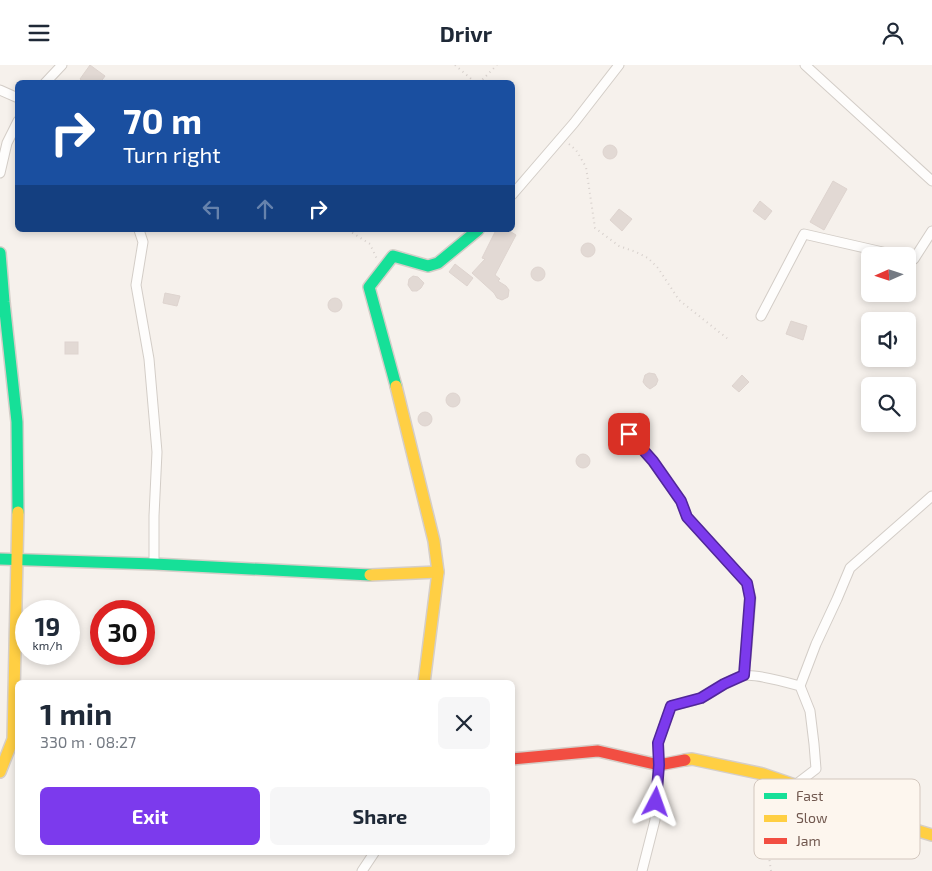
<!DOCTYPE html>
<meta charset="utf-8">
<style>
:root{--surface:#fff;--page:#f6f6f7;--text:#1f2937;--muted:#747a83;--accent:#7c3aed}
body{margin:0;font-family:"Exo 2",sans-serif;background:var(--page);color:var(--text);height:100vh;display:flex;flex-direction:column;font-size:19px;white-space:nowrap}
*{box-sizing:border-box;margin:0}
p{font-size:16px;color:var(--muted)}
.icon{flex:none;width:28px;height:28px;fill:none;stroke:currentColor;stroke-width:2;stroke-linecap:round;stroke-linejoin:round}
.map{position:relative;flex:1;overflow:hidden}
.panel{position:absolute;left:15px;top:615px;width:500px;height:175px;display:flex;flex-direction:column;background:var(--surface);border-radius:8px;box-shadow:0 2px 8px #0003}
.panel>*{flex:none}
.banner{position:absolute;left:15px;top:15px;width:500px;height:152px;border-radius:8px;box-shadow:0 2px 8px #0003;background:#1a4fa0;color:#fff;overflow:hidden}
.needle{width:32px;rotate:267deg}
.buttons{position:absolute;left:861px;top:182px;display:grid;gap:10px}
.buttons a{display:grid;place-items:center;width:55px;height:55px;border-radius:8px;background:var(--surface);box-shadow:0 2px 8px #0003;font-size:25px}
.speed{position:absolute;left:15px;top:535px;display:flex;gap:10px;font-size:25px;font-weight:700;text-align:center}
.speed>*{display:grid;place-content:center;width:65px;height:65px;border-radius:50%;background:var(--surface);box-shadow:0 2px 8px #0003;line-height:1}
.speed small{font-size:12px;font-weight:400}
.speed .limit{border:8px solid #d22;background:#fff;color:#111}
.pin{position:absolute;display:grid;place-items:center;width:42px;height:42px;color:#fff;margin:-21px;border-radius:10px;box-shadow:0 2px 8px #0006}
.me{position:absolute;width:55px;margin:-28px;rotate:4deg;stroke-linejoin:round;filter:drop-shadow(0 0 4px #0008)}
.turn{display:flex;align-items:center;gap:18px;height:105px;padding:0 25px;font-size:22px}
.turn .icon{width:65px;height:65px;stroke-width:2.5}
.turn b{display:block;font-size:35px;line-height:42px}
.lanes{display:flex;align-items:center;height:48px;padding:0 25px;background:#0003;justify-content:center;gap:25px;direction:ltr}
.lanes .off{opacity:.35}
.round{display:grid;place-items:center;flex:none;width:52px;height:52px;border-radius:8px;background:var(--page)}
.overview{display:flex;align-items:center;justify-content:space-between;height:85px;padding:0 25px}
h1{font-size:30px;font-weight:700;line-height:38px}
.button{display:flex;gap:10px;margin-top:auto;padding:10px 25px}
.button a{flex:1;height:58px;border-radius:8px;background:var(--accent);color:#fff;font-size:20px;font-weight:700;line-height:58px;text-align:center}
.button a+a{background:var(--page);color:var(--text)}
header{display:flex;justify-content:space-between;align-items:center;height:65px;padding:0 25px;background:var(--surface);font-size:22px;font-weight:700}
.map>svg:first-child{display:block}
.building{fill:#e2d9d4;stroke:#ded4cf}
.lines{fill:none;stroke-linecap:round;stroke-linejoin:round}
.street-casing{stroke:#d3cdc7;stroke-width:11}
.fast-casing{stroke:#d5cec8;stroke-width:14}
.slow-casing{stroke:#d5cec8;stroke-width:14}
.jam-casing{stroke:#d5cec8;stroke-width:14}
.path{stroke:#d7d0cc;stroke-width:2;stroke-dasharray:1 4;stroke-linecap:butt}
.street{stroke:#fefdfc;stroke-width:9}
.fast{stroke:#16e098;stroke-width:11}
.slow{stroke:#ffcf43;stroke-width:11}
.jam{stroke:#f24e42;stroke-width:11}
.route-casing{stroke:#51269a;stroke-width:12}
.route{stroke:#7c3aed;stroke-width:9}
.key{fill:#fdf6ee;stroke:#d3c7be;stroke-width:1}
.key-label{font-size:14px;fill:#71584f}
</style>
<header><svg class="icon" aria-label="menu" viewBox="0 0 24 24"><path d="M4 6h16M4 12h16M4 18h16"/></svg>Drivr<svg class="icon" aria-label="person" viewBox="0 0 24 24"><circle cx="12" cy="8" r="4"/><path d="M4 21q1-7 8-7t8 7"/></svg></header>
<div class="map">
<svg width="932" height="806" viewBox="0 0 932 806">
<rect width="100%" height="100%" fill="#f6f1ec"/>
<g class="building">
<polygon points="90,0 105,11 100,18 85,18 80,14"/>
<circle cx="610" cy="87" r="7"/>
<polygon points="833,116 847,124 824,165 810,157"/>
<polygon points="760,136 772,146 765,155 753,146"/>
<polygon points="619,144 632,154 622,166 610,155"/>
<polygon points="496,165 508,165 516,170 495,210 500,214 498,216 506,221 509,225 508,232 502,235 497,233 494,228 472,208 485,194 482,193"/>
<circle cx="588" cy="185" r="7"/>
<polygon points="455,199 473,213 467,221 449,207"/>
<circle cx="538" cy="209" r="7"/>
<polygon points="413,211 418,212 424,218 421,223 417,226 412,226 408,220 409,214"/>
<polygon points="165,228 180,231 177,241 163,238"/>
<circle cx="335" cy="240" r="7"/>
<polygon points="791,256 807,261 803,275 786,269"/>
<rect x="65" y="277" width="13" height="12"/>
<polygon points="649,308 655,309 658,315 656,320 650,324 646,321 643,317 645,310"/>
<polygon points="742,310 749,317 739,327 732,321"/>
<circle cx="453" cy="335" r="7"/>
<circle cx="425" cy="354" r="7"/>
<circle cx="640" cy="356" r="8"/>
<circle cx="583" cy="396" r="7"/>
</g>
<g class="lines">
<defs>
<g id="street">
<polyline points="805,0 932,116"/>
<polyline points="45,18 62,0"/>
<polyline points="0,25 18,33"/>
<polyline points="0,108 7,78 18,56"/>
<polyline points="512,130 574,58 619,0"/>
<polyline points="139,165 143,177 136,220 149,294 157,387 154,451 154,499"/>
<polyline points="908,193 914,194 932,166"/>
<polyline points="761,251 804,169 900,191"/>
<polyline points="629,369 653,397 681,436 687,452 747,518 751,533 747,584 744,610"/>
<polyline points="800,621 816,579 837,534 850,503 932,431"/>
<polyline points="362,806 374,788"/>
<path d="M642 806 655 755 659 700 658 678 671 641C681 638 692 637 701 633 716 627 727 614 743 611 753 608 789 618 800 621L810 646 814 679 816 704 795 720"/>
</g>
<g id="fast">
<polyline points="0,188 4,237 17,357 18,447"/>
<polyline points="396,321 369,222 393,191 428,201 438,198 478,165"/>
<polyline points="0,494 154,499 370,510"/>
</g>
<g id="slow">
<polyline points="396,321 434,476 438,507 424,618"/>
<polyline points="370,510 438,507"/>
<polyline points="685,695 692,694 763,709 795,720 885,756 932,770"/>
<polyline points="0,707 13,674 18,447"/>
</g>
<polyline id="jam" points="512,694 598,686 659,700 685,695"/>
</defs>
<use href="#street" class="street-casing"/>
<use href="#fast" class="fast-casing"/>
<use href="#slow" class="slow-casing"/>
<use href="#jam" class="jam-casing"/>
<g class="path">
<polyline points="455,0 476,18"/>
<polyline points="479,18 497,0"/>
<polyline points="569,79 576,85 586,102 595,163 619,181 636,187 648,193 658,203 679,235 728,274"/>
<polyline points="348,165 370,179 377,194"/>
<polyline points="771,806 769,792 780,768 793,748 794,730"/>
</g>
<use href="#street" class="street"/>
<use href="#fast" class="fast"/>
<use href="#slow" class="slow"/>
<use href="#jam" class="jam"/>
</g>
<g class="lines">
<defs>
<polyline id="route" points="629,369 653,396 681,436 687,452 747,518 750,533 744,610 724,619 701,633 671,641 658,678 659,700 656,737"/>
</defs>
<use href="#route" class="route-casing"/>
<use href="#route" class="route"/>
</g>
<rect x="754" y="714" width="166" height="80" rx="8" class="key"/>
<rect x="764" y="728" width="23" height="6" fill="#16e098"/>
<rect x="764" y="750" width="23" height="7" fill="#ffcf43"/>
<rect x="764" y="773" width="23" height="6" fill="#f24e42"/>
<g class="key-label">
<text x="796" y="736">Fast</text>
<text x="796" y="758">Slow</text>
<text x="796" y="781">Jam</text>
</g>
</svg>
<div class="buttons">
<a><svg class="needle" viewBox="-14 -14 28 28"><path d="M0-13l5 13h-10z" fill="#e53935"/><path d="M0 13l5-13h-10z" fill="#747a83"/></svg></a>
<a><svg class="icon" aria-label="sound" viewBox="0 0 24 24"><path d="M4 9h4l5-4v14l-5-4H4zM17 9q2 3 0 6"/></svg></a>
<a><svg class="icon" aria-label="search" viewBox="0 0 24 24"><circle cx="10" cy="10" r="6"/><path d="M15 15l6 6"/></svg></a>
</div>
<div class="speed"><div>19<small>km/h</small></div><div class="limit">30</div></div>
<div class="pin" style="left:629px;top:369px;background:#d93025"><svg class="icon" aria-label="arrive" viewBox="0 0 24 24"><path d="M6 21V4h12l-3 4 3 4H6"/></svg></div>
<svg class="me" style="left:656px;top:737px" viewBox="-20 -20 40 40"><path d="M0-17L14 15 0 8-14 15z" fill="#7c3aed" stroke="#fff" stroke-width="4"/></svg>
<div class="banner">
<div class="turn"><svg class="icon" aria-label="right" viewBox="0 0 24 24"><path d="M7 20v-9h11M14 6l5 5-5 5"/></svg><div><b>70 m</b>Turn right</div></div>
<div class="lanes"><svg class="icon off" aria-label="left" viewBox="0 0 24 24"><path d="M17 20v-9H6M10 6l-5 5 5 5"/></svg><svg class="icon off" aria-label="ahead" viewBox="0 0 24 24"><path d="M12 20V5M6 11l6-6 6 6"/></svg><svg class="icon" aria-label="right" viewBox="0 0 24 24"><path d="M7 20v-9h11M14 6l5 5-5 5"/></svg></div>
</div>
<section class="panel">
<div class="overview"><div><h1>1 min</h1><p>330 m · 08:27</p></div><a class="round"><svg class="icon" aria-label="close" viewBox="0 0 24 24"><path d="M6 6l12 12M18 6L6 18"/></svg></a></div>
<div class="button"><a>Exit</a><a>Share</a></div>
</section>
</div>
